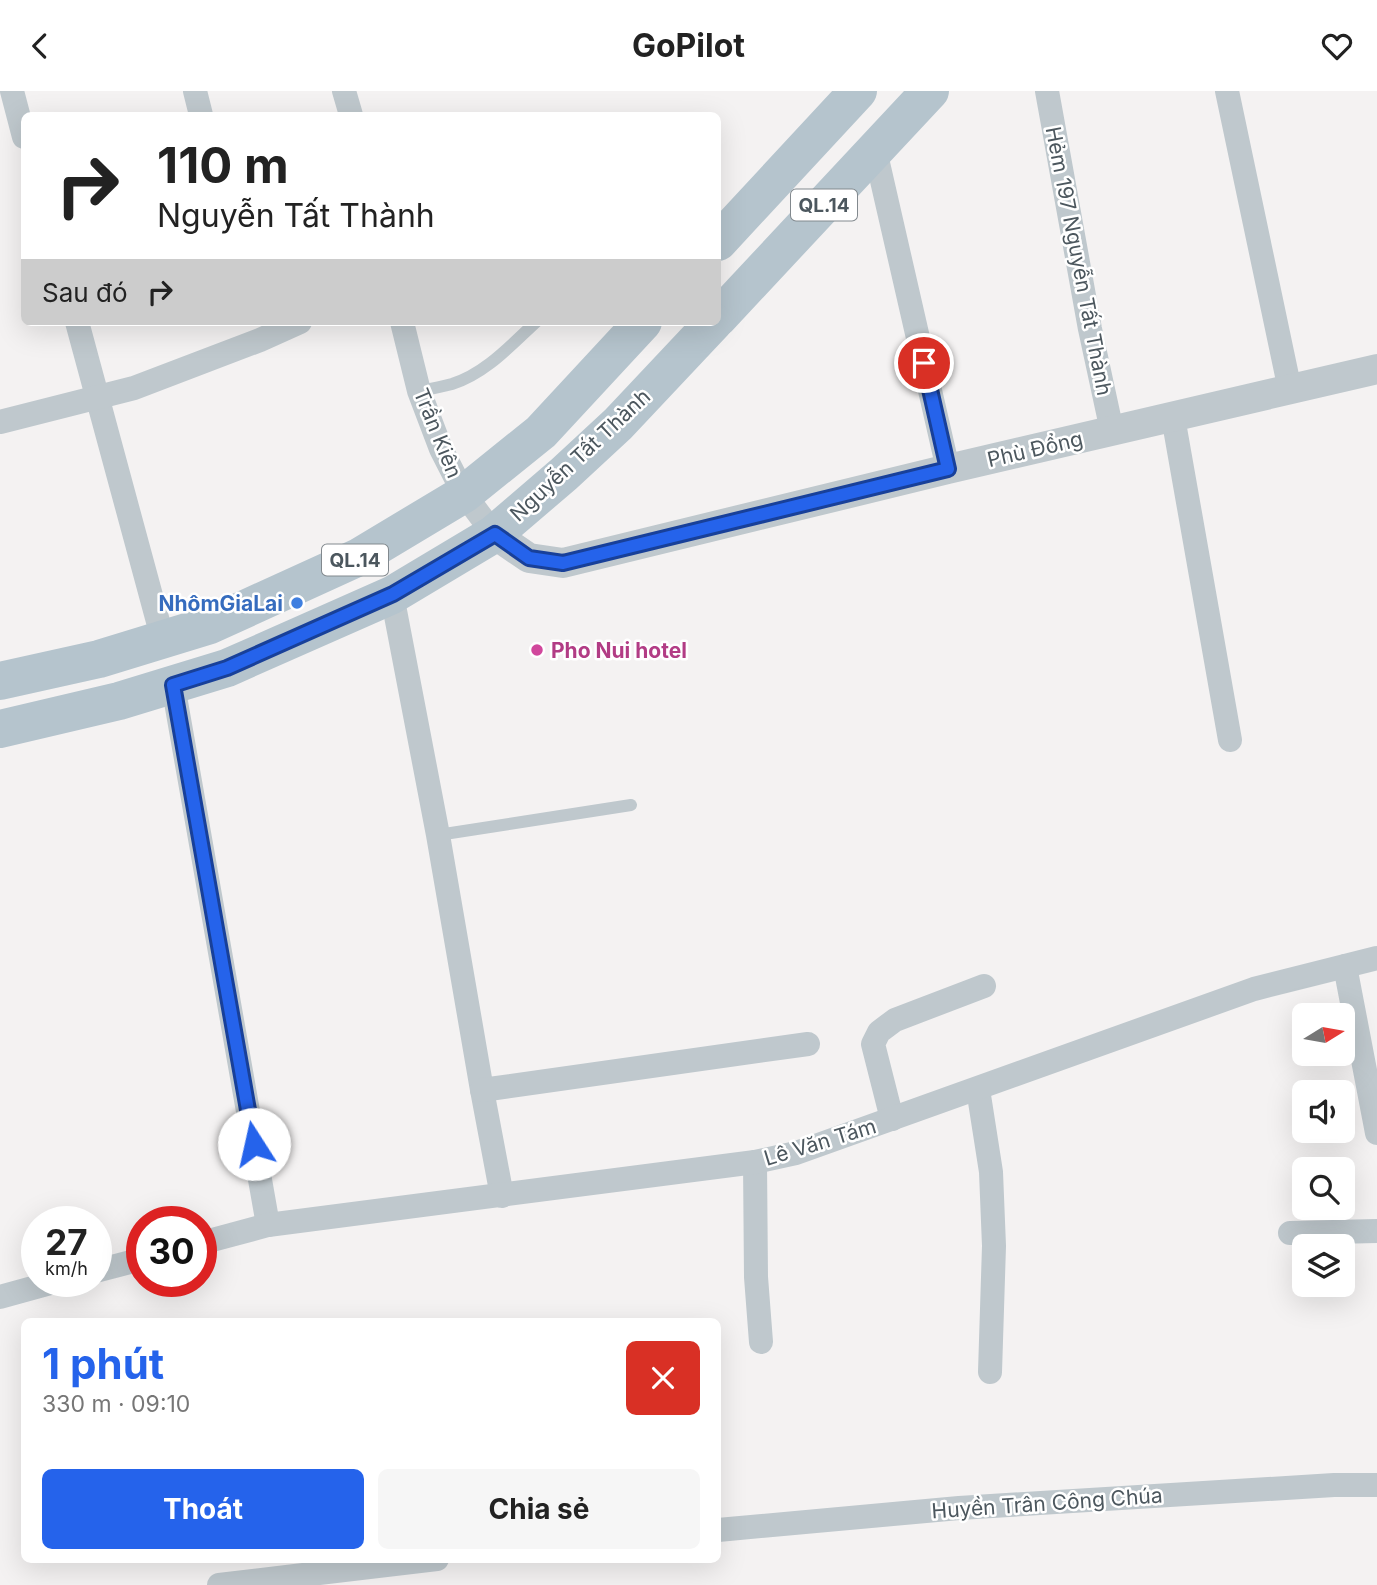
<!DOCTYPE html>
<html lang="vi">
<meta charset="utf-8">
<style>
:root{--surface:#fff;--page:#f6f6f6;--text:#222;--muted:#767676;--accent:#2563eb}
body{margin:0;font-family:Inter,sans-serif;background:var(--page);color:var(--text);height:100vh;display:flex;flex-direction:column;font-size:26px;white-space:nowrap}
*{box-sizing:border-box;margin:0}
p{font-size:23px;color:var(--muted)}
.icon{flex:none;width:38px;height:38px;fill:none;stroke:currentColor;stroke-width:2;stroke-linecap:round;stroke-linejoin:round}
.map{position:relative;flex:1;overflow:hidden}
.side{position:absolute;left:21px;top:1227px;width:700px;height:245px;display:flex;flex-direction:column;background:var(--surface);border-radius:10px;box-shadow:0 7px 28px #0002}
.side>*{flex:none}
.hud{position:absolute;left:21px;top:21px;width:700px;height:214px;border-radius:10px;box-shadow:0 7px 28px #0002;background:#fff;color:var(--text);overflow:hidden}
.needle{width:46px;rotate:79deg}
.fabs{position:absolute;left:1292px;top:912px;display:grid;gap:14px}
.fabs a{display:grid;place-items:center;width:63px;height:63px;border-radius:10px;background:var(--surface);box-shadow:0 7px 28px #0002;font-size:35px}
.speed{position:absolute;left:21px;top:1115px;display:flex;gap:14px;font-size:35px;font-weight:700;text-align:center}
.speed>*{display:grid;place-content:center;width:91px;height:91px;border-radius:50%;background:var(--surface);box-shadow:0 7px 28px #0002;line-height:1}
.speed small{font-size:18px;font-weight:400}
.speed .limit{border:10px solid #d22;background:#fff;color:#111}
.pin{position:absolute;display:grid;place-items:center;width:60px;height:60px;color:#fff;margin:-30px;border:4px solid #fff;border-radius:50%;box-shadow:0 2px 7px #0007}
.me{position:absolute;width:77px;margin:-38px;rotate:350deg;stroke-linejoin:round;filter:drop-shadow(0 0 5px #0008)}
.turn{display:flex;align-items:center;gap:24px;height:147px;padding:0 21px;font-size:32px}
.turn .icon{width:91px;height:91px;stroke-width:2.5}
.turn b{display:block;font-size:49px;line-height:60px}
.then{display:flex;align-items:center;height:66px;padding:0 21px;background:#0003;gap:14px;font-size:26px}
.round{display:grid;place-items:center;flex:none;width:74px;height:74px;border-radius:10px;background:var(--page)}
.headline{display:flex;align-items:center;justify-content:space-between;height:119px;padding:0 21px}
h1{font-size:42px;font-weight:700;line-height:52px;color:var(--accent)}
.primary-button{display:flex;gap:14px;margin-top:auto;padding:14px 21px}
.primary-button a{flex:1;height:80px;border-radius:10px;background:var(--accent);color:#fff;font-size:28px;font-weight:700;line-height:80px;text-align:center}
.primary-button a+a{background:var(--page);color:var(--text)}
header{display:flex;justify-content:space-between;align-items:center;height:91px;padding:0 21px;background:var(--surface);font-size:32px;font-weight:700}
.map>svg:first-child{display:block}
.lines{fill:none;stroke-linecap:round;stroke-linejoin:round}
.service{stroke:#bfc8cd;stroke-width:12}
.minor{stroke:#bfc8cd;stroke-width:24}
.tertiary{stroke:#bfc8cd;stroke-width:30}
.primary{stroke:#b5c4cd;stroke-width:38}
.route-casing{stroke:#184099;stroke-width:18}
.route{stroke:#2563eb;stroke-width:12}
.shop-dot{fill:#3f7fe0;stroke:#fff;stroke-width:2.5}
.hotel-dot{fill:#d1479c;stroke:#fff;stroke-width:2.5}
.labels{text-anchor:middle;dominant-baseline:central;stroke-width:5;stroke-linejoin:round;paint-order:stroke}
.shield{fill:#fff;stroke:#82898e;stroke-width:2}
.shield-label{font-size:19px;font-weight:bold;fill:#4c575e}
.street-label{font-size:21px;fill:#4c575e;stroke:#fff}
.shop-label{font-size:21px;font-weight:bold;fill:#366cbe;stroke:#fff;text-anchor:end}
.hotel-label{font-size:21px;font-weight:bold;fill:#b23c85;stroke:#fff;text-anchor:start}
</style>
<header><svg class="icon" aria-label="back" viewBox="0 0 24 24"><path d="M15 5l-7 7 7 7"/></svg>GoPilot<svg class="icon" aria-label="heart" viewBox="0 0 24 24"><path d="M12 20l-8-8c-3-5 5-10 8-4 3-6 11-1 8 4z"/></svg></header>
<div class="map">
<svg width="1377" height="1494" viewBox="0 0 1377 1494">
<rect width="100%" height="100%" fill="#f4f2f2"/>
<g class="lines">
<g class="service">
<path d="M419 300C430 298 441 296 452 293 485 283 511 254 536 231"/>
<polyline points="438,744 631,714"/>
</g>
<g class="minor">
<polyline points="12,0 24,46"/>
<polyline points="195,0 201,24"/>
<polyline points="344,0 351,24"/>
<polyline points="1047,0 1090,238 1112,340"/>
<polyline points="1227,0 1290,299"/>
<polyline points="875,59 948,378"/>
<polyline points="77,231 163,549"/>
<polyline points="402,231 419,300 441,358 464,403 494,443"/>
<polyline points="1173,326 1230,649"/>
<polyline points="0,331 134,297 260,249 300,231"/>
<polyline points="392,504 438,744 482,999 502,1105"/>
<polyline points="173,594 268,1134"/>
<polyline points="1345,875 1377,1042"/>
<polyline points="978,998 991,1081 994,1155 990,1281"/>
<polyline points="482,999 808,953"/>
<polyline points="892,1028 873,953 879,941 895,929 984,895"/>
<polyline points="755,1071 756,1186 761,1251"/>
<polyline points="1290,1142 1377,1140"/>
<polyline points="201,1152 268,1134 755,1071 796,1062 1254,898 1377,867"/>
<polyline points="96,1180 142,1168"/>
<polyline points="0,1206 58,1190"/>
<polyline points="718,1439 959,1417 1334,1394 1377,1394"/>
<polyline points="219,1494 437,1468"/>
</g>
<polyline class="tertiary" points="494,443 529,467 563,472 948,378 1377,278"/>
<g class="primary">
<polyline points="718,151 858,0"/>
<polyline points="718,227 930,0"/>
<polyline points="0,590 99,568 210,534 359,466 464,403 541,341 643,231"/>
<polyline points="0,638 119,610 227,577 392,504 494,443 564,383 618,333 714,231"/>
</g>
</g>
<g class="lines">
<defs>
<polyline id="route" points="254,1053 173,594 227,577 393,503 495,443 529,467 563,472 948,378 924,272"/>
</defs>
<use href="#route" class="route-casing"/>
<use href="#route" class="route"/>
</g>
<circle class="shop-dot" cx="297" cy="512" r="7"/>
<circle class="hotel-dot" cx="537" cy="559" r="7"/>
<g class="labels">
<g class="shield">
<rect x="791" y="98.5" width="66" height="31" rx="5"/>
<rect x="322" y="453.5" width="66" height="31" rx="5"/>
</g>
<g class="shield-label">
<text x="824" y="114">QL.14</text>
<text x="355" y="469">QL.14</text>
</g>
<g class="street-label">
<text transform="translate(1079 170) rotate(79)">Hẻm 197 Nguyễn Tất Thành</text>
<text transform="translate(438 342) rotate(68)">Trần Kiên</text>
<text transform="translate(1035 358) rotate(-13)">Phù Đổng</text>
<text transform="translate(580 364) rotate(-43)">Nguyễn Tất Thành</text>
<text transform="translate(820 1051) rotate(-17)">Lê Văn Tám</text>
<text transform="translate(1047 1412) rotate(-4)">Huyền Trân Công Chúa</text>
</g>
<g class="shop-label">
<text x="283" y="512">NhômGiaLai</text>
</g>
<g class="hotel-label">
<text x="551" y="559">Pho Nui hotel</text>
</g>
</g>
</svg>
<div class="fabs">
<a><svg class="needle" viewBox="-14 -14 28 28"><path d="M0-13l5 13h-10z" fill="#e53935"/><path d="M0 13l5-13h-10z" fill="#767676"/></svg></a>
<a><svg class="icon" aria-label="sound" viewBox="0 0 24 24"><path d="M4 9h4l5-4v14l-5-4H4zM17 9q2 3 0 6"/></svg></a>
<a><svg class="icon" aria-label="search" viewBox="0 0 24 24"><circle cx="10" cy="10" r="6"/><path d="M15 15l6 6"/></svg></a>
<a><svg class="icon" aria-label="layers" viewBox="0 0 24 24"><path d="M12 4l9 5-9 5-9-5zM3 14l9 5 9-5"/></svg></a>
</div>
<div class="speed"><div>27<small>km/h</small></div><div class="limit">30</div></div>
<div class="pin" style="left:924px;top:272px;background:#d93025"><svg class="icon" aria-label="arrive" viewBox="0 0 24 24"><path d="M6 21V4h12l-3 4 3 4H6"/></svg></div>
<svg class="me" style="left:254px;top:1053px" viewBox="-20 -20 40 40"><circle r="19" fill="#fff"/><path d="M0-13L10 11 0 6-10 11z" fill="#2563eb"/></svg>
<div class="hud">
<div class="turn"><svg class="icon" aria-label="right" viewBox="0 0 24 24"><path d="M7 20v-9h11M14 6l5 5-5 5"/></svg><div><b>110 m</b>Nguyễn Tất Thành</div></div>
<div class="then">Sau đó<svg class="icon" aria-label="right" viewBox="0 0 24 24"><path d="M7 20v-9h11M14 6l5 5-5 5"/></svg></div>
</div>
<section class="side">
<div class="headline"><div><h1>1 phút</h1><p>330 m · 09:10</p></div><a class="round" style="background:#d93025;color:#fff"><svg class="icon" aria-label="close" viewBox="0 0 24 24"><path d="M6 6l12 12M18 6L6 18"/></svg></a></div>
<div class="primary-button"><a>Thoát</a><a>Chia sẻ</a></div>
</section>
</div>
